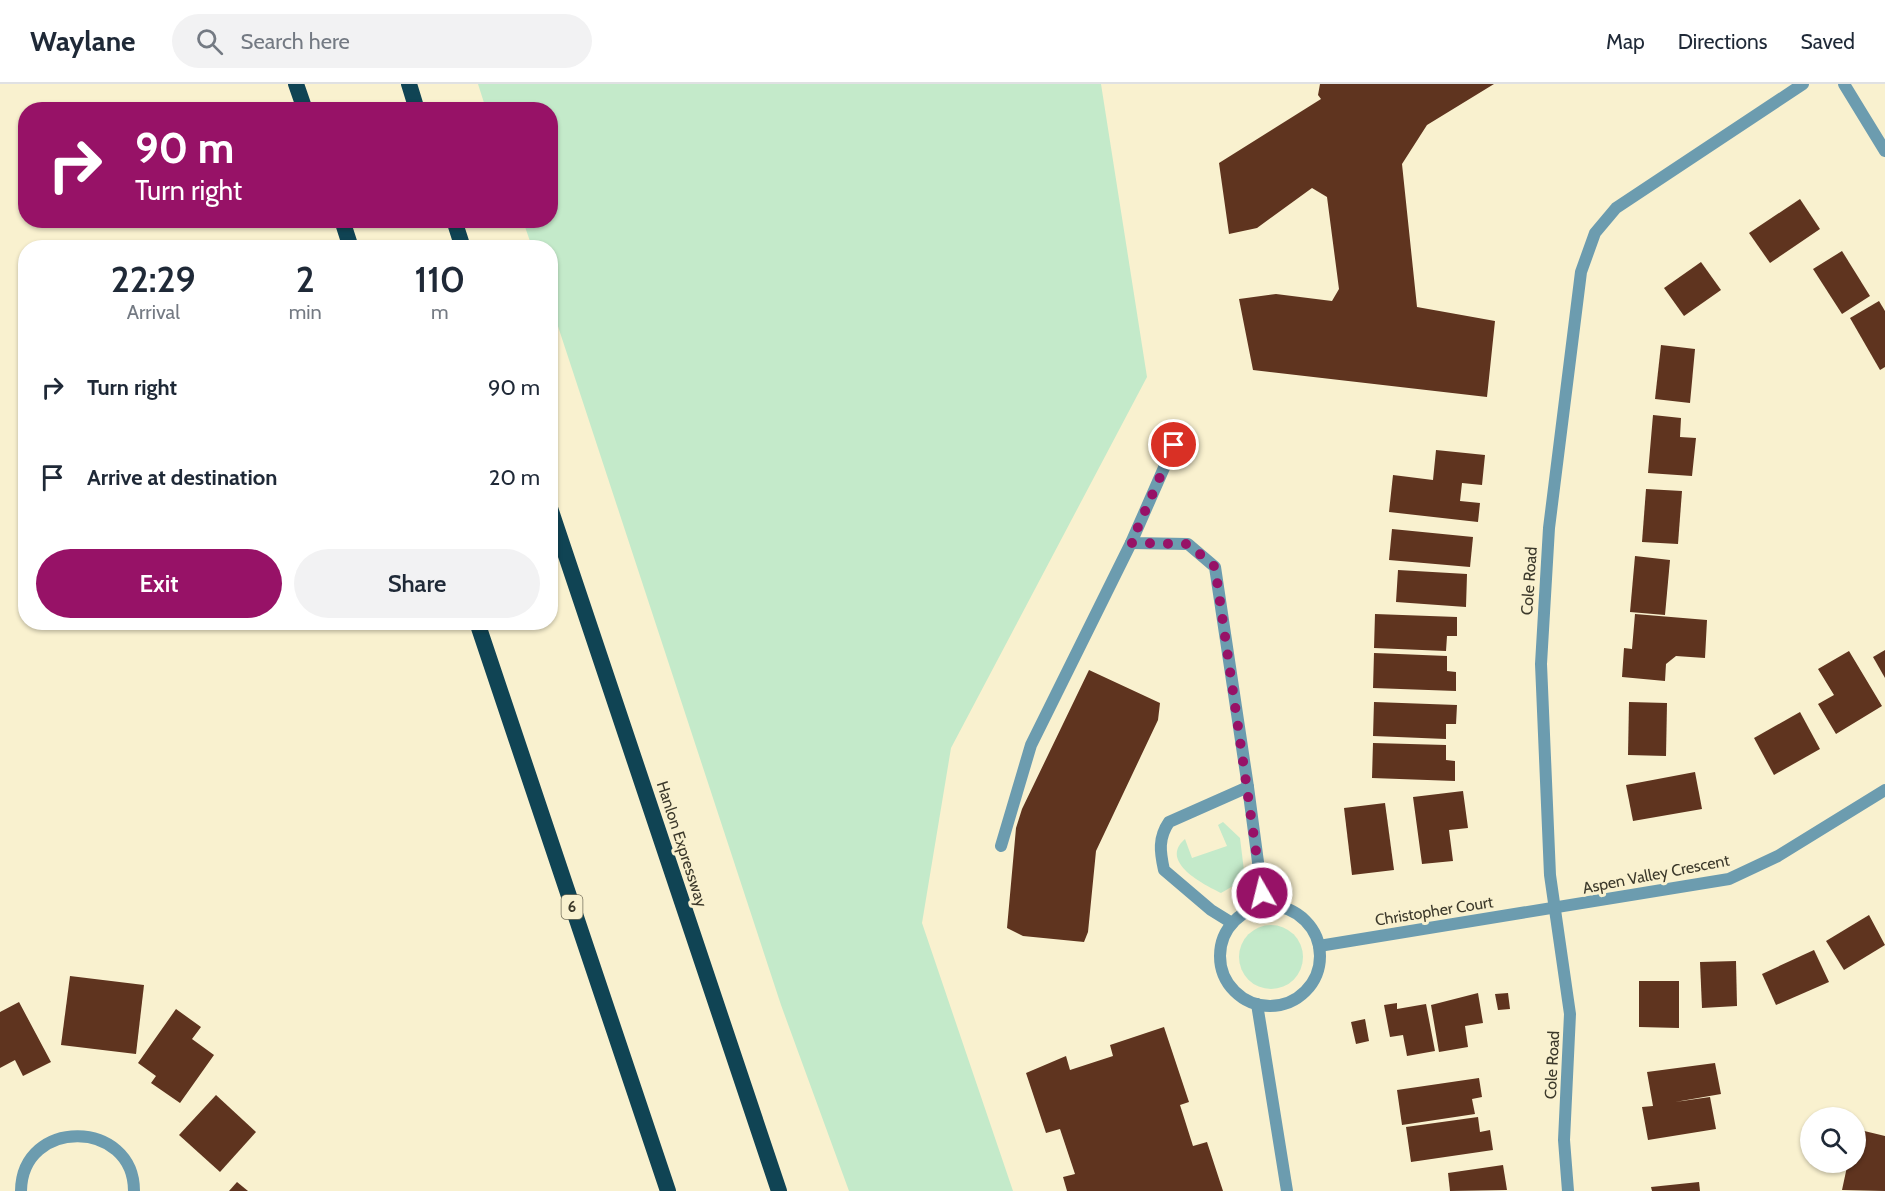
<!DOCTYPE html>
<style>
:root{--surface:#fff;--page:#f2f2f3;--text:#1f2937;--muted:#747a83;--line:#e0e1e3;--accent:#971267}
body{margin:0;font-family:Cabin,sans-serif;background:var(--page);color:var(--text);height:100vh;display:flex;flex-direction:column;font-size:22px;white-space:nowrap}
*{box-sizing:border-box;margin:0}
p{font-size:20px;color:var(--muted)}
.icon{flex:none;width:33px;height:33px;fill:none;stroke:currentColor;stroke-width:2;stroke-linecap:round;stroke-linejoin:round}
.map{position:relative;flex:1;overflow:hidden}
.sheet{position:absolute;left:18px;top:156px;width:540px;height:390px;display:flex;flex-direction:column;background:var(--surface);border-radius:24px;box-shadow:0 2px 4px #0004}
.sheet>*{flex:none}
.banner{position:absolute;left:18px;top:18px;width:540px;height:126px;border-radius:24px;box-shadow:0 2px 4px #0004;background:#971267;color:#fff;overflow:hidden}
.fabs{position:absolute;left:1800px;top:1023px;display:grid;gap:12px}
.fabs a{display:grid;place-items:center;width:66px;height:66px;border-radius:50%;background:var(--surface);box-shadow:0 2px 4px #0004;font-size:30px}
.pin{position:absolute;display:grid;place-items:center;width:51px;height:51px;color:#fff;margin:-26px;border:3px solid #fff;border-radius:50%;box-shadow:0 2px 6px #0007}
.me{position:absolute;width:66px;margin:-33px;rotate:352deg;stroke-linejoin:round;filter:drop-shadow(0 0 4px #0008)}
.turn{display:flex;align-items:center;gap:21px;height:126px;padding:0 18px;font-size:27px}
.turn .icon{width:78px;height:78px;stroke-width:2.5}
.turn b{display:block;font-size:42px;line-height:51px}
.eta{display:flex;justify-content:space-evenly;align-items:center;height:102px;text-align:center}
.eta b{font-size:36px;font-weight:600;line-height:42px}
.cta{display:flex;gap:12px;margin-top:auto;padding:12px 18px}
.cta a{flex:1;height:69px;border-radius:36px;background:var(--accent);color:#fff;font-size:24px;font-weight:600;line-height:69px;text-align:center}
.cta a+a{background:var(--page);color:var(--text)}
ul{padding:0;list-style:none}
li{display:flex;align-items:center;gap:18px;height:90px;padding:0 18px}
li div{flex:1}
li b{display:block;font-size:22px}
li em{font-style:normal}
header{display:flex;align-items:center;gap:36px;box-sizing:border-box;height:84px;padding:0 30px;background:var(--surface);border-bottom:2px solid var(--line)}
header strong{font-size:28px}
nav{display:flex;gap:33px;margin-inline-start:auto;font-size:21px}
.search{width:420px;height:54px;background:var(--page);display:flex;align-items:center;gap:15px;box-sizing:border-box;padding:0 21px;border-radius:33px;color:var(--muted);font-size:22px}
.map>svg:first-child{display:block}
.green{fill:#c4eaca}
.building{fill:#5f341f}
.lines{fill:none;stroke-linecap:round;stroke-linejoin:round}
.service{stroke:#6c9caf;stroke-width:12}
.minor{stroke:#6c9caf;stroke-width:12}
.trunk{stroke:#104454;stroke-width:16}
.route{stroke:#971267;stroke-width:10;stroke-dasharray:0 18}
.labels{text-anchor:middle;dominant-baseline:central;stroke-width:6;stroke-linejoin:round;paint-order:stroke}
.shield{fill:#f9f1cf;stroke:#75705c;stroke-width:1.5}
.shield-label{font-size:15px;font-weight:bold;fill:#3c392b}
.street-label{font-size:16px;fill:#3c392b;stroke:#f9f1cf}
</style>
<header>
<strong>Waylane</strong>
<div class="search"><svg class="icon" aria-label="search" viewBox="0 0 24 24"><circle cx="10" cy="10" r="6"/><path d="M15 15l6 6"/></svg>Search here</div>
<nav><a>Map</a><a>Directions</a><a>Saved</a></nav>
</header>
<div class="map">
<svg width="1885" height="1107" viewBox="0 0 1885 1107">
<rect width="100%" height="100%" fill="#f9f1cf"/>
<g class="green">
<polygon points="478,0 1101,0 1147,293 951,664 922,839 1013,1107 849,1107 781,921 551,221 550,164 532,163 523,137 550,136 550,26 486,25"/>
<path d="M1223 738 1240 754 1245 795 1221 809C1205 801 1158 778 1185 755L1192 774 1227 762 1218 741Z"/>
<circle cx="1271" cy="873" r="32"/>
</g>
<g class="building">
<polygon points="1320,0 1494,0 1427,41 1402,80 1417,223 1495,237 1487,313 1253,286 1239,215 1276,210 1332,217 1339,205 1327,113 1312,104 1257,144 1229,150 1219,79 1321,15 1318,11"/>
<polygon points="1800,115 1820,145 1770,179 1749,149"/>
<polygon points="1842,167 1870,212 1842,230 1813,185"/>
<polygon points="1701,178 1721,206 1684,232 1664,204"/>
<polygon points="1879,217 1885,227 1885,283 1880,286 1850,234"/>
<polygon points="1661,261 1695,265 1690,319 1655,315"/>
<polygon points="1653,331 1681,334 1680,353 1696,354 1692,392 1648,389"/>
<polygon points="1436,366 1485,371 1482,401 1462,399 1460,417 1480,419 1478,438 1389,428 1393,391 1433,396"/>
<polygon points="1646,405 1682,407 1678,460 1642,458"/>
<polygon points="1392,445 1473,453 1470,483 1389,476"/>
<polygon points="1635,472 1670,476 1665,531 1630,528"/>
<polygon points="1398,486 1467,490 1466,523 1396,518"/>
<polygon points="1375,530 1457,533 1457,552 1447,552 1446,567 1374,564"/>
<polygon points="1635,530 1707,536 1705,574 1676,572 1666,580 1665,597 1622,593 1624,564 1632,565"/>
<polygon points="1885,566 1885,594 1873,573"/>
<polygon points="1849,567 1882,622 1836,650 1818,620 1834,611 1818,585"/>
<polygon points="1374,569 1447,572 1447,587 1456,588 1456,607 1373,604"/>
<polygon points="1089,586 1160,619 1158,636 1096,767 1088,848 1084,858 1023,852 1007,844 1016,744 1022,725"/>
<polygon points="1374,618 1457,621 1456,640 1446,640 1446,655 1373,652"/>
<polygon points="1629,618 1667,619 1666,672 1628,671"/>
<polygon points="1800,628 1820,665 1774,691 1754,654"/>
<polygon points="1373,659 1446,661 1446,676 1455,677 1455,697 1372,694"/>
<polygon points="1695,688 1702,725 1633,737 1626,701"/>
<polygon points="1463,707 1468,744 1449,746 1453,777 1422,780 1413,713"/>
<polygon points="1385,719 1394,786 1352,791 1344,724"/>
<polygon points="1869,831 1885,861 1844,886 1826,857"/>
<polygon points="1814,866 1829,898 1776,921 1762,890"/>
<polygon points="1736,877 1737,922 1702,924 1700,878"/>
<polygon points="70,892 144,901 136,970 61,961"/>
<polygon points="1639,897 1679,897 1679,944 1639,943"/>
<polygon points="1478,909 1483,939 1465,942 1468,963 1439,968 1431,921"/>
<polygon points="1508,909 1510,925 1498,926 1495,910"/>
<polygon points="19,918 51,978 23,992 15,976 0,984 0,928"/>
<polygon points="1397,919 1397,925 1426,920 1435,967 1407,972 1403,951 1390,953 1384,921"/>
<polygon points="176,925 201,943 192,955 214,971 180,1019 151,999 156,992 138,979"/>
<polygon points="1365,935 1369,957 1356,960 1351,938"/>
<polygon points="1164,943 1189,1018 1180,1021 1193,1062 1207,1058 1223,1107 1067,1107 1063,1093 1075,1090 1060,1045 1046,1049 1026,989 1066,972 1070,986 1113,972 1110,961"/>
<polygon points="1715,979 1721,1010 1675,1018 1710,1013 1716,1045 1648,1056 1642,1023 1653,1022 1647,988"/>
<polygon points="1479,994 1482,1013 1472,1015 1475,1030 1402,1041 1397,1006"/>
<polygon points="216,1011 256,1048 220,1088 179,1051"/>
<polygon points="1478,1033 1480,1048 1490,1046 1493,1066 1411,1078 1406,1043"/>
<polygon points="1856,1045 1885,1052 1885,1107 1842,1106 1848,1078 1856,1078"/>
<polygon points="1503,1081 1507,1106 1450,1107 1448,1089"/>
<polygon points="237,1098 248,1107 229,1107"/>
<polygon points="1699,1098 1700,1107 1652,1107 1651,1103"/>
</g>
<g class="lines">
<g class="service">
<polyline points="1174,361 1131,459 1188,460 1215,483 1248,703"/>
<polyline points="1001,762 1031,661 1131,459"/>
<path d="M1232 839 1211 826 1164 786C1160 768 1158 754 1169 738L1248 703 1264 823"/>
<polyline points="1257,920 1287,1107"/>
</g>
<g class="minor">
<polyline points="1844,0 1885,67"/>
<circle cx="1270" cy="872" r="50"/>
<polyline points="1319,862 1729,795 1778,772 1885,706"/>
<path d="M21 1107C22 1033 134 1035 134 1107"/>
<polyline points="1568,1107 1564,1056 1570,930 1550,791 1541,580 1549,444 1581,188 1595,149 1616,124 1803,0"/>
</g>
<g class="trunk">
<polyline points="296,0 305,26"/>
<polyline points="409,0 417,26"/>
<polyline points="342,136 351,164"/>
<polyline points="454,136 463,164"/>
<polyline points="550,424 779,1107"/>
<polyline points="477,538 668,1107"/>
</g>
</g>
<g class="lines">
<polyline class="route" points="1174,361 1131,459 1188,460 1215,483 1262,809"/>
</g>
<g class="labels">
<rect class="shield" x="561.5" y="811" width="21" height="24" rx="4.5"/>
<g class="shield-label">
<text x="572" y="823">6</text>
</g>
<g class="street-label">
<text transform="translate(1529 497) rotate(-86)">Cole Road</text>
<text transform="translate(682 760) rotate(72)">Hanlon Expressway</text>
<text transform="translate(1656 790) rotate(-11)">Aspen Valley Crescent</text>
<text transform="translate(1434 827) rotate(-9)">Christopher Court</text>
<text transform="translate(1552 981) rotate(-87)">Cole Road</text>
</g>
</g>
</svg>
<div class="fabs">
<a><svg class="icon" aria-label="search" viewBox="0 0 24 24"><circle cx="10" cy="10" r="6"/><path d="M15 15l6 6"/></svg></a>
</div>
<div class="pin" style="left:1174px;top:361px;background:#d93025"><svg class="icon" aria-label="arrive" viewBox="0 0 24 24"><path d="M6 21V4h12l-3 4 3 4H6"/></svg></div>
<svg class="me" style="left:1262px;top:809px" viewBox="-20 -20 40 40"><circle r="17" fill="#971267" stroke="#fff" stroke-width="3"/><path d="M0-11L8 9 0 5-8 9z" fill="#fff"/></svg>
<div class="banner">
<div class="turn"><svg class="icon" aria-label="right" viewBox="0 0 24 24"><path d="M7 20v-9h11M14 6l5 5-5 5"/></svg><div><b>90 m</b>Turn right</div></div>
</div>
<section class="sheet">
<div class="eta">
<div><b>22:29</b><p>Arrival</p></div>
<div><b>2</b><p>min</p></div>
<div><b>110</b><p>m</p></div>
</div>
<ul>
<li><svg class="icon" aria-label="right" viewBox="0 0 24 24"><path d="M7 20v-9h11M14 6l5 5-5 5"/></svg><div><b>Turn right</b></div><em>90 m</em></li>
<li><svg class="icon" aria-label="arrive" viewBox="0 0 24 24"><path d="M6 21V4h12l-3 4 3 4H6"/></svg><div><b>Arrive at destination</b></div><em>20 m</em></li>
</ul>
<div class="cta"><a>Exit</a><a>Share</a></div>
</section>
</div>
